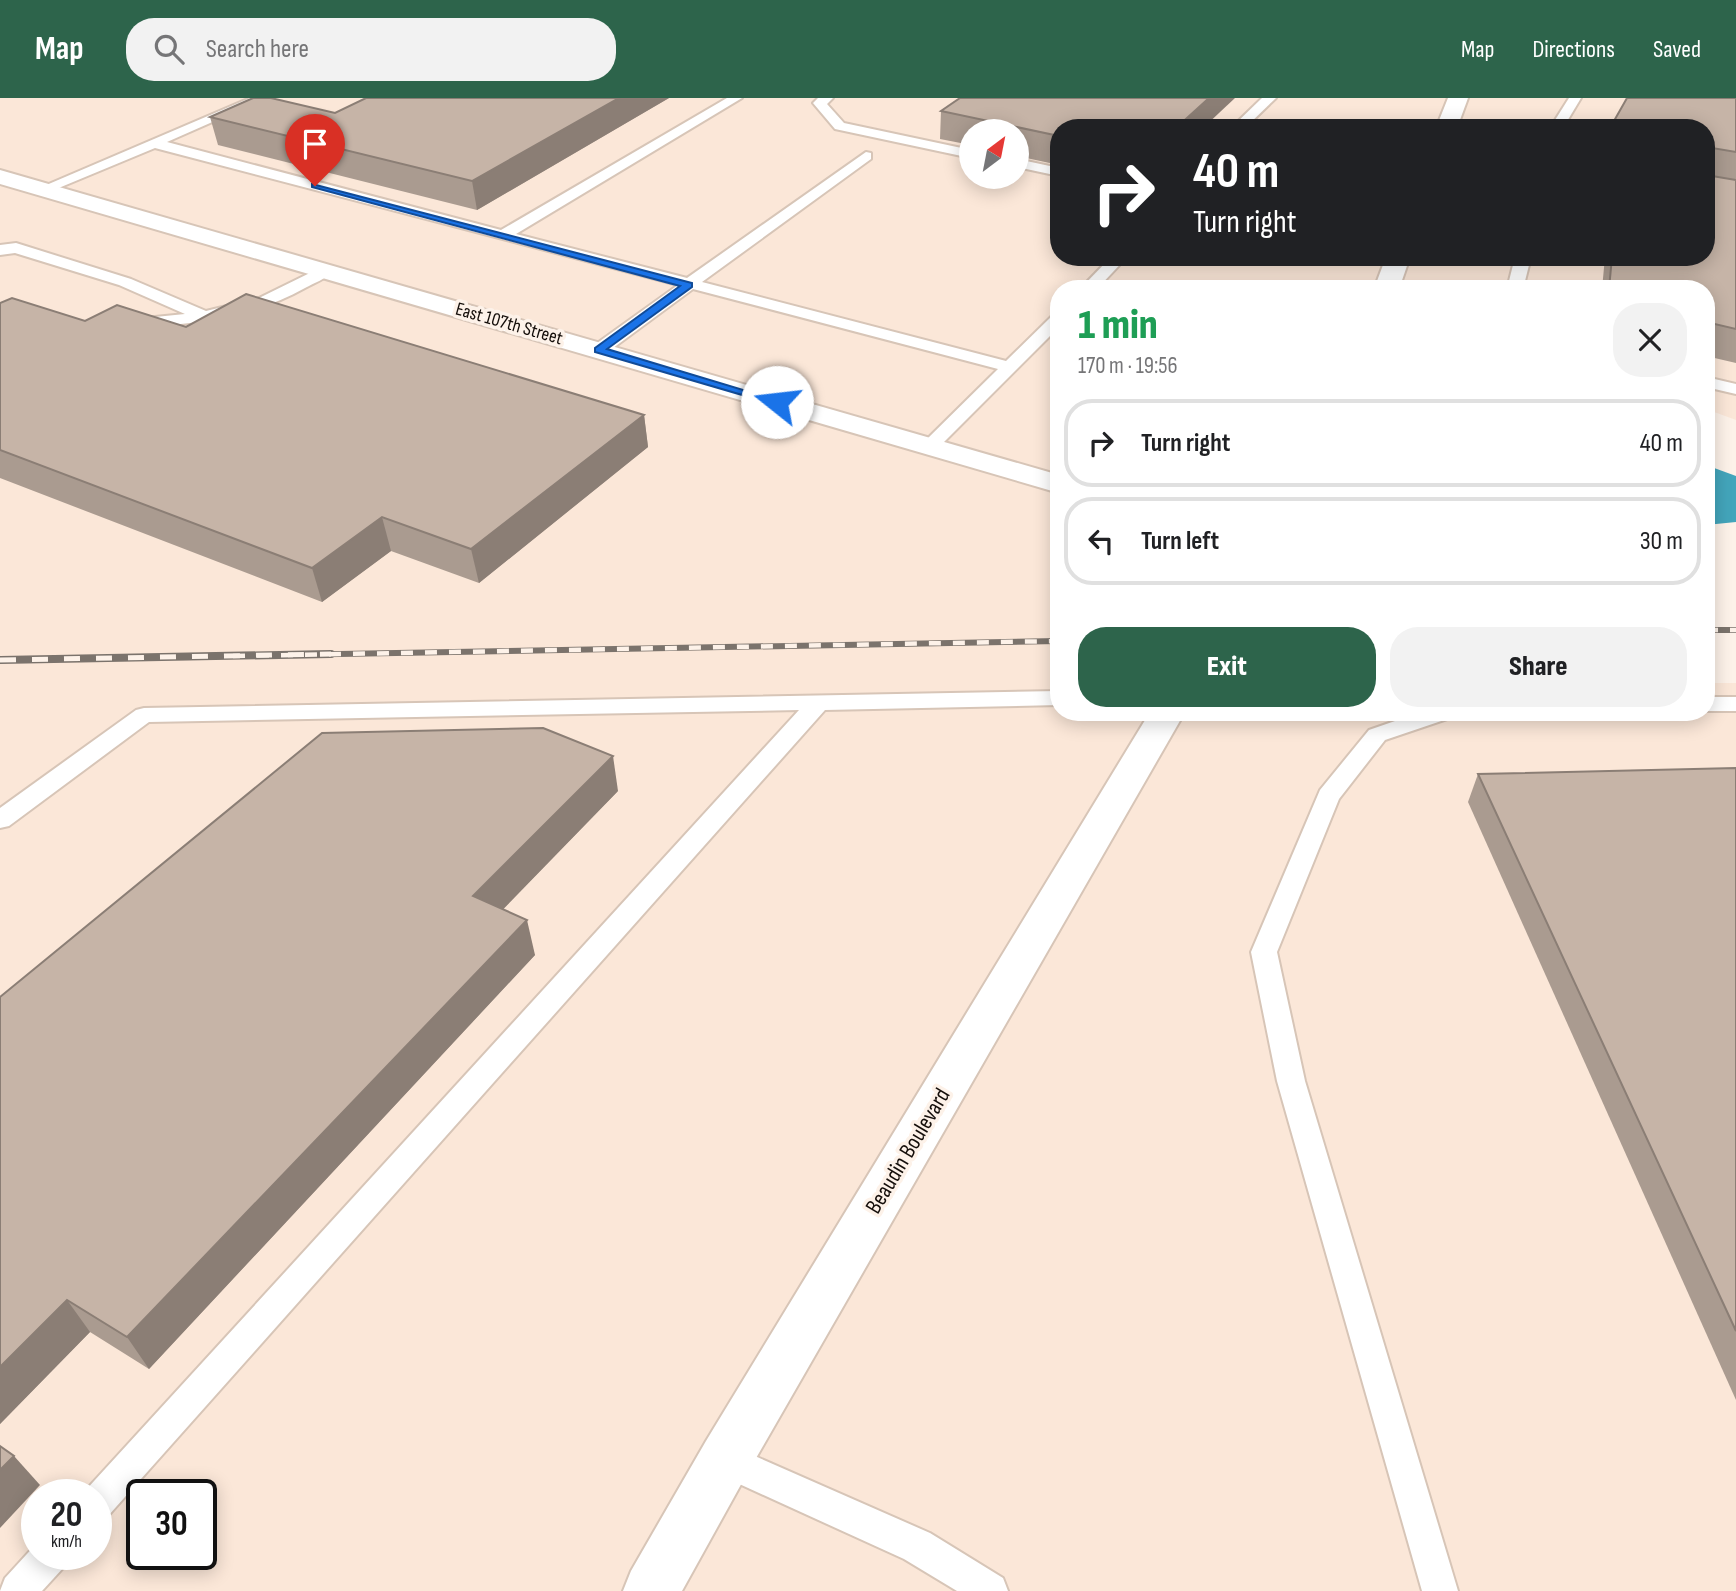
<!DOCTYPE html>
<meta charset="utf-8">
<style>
:root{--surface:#fff;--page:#f2f2f2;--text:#202124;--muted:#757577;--line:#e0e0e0;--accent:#2d644b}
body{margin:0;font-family:"Sofia Sans Condensed",sans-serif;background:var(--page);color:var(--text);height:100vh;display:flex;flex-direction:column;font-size:26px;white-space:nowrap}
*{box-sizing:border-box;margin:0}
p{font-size:23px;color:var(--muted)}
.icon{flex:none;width:38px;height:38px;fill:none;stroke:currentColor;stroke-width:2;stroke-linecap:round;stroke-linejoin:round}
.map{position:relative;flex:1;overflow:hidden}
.side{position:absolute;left:1050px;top:182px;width:665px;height:441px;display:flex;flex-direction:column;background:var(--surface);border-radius:28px;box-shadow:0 4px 18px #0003}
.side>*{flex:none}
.top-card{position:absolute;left:1050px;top:21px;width:665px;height:147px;border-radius:28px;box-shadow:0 4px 18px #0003;background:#202124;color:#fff;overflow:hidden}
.needle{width:46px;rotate:32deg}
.controls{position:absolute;left:959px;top:21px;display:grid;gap:14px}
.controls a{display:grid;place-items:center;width:70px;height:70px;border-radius:50%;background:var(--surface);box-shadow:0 4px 18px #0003;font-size:35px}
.speed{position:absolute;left:21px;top:1381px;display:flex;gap:14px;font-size:35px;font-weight:700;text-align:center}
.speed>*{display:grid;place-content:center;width:91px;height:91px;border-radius:50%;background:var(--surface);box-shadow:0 4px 18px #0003;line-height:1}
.speed small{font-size:18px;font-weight:400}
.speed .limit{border:4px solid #111;border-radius:10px;background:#fff;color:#111}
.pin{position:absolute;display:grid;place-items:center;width:60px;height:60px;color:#fff;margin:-72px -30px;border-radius:50% 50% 50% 0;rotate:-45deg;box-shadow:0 0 7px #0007}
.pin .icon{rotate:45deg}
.me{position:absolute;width:77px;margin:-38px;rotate:286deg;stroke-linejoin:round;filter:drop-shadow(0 0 5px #0008)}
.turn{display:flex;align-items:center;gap:24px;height:147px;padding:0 28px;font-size:32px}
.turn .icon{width:91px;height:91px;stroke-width:2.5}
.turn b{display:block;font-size:49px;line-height:60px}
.round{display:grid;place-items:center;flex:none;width:74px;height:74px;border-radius:28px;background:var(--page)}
.headline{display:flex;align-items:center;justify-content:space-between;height:119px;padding:0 28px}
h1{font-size:42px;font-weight:800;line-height:52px;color:#1e9e55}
.button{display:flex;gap:14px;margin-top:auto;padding:14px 28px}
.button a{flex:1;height:80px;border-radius:28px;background:var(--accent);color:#fff;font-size:28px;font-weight:800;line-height:80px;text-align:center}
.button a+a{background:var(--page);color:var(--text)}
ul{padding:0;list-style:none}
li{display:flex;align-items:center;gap:21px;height:88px;margin:0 14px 10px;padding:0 14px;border:4px solid var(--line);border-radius:28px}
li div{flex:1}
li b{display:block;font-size:26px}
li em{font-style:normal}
header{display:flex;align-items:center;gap:42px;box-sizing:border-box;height:98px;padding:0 35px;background:var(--accent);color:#fff}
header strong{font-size:33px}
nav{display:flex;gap:38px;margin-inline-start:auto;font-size:24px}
.search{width:490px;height:63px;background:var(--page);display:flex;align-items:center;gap:18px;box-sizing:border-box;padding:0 24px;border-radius:28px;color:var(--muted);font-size:26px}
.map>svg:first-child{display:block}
.built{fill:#fbe7d8;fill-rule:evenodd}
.water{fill:#43a5bb}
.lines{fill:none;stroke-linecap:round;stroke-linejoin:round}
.service-casing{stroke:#d7c5b7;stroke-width:4}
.minor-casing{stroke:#d7c5b7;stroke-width:4}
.service{fill:#fff;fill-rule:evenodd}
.minor{fill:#fff;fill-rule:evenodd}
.rail-far1-casing{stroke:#7b736c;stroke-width:6}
.rail-casing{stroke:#7b736c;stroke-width:8}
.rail-far1{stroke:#fdf2e9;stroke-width:4.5;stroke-dasharray:12;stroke-linecap:butt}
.rail{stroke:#fdf2e9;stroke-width:5;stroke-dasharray:16;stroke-linecap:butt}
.wall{fill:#aa9b90}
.shaded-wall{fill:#8b7e75}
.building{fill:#c6b4a7;stroke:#8b7e75;stroke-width:2}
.route{fill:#1a73e8;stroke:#114b97;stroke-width:2}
.labels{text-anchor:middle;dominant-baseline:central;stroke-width:7;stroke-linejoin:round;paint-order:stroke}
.far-street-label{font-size:19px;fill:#140e0a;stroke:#fdf2e9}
.street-label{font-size:23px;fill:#140e0a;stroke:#fdf2e9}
</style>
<header>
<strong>Map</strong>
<div class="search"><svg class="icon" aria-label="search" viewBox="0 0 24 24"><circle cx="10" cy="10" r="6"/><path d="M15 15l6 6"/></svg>Search here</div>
<nav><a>Map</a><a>Directions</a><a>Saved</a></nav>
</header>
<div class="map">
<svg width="1736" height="1493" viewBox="0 0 1736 1493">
<rect width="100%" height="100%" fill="#fdf2e9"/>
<path class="built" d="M0 0H1736V322L1706 311V191H1059V614H1706V585H1736V1493H0ZM1059 30H1706V159H1059ZM971 33H1017V79H971ZM37 1396H96V1456H37ZM142 1396H201V1456H142Z"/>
<polygon class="water" points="1706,367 1736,378 1736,424 1706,427"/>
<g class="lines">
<defs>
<g id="service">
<polygon points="250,0 267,0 167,44 501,132 727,0 742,0 516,136 687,180 866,54 871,55 871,61 702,184 1006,263 1053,217 1059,215 1059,229 936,352 924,352 921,348 924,344 998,271 693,191 605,256 593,256 591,252 593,248 678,187 155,50 49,94 44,95 37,91"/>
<polygon points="818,0 833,0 827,6 844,25 971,52 971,60 835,31 813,5"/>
<polygon points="1262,0 1276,0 1245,30 1231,30"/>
<polygon points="1569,0 1581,0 1563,30 1550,30"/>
<polygon points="1017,61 1059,70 1059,78 1017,69"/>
<path d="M16 145 131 181 206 213 259 200 320 170H330L333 173C326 181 314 185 305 190 252 220 191 227 131 230L123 225 125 222 185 216 119 187 15 155 0 157V147Z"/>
<polygon points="1111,159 1127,159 1097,191 1080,191"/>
<polygon points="1515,159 1531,159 1523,191 1507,191"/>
<polygon points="1706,279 1736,286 1736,296 1706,289"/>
<polygon points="1059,593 1059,607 825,612 108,1418 96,1423 96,1396 83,1396 84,1394 799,612 149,624 9,728 0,730 0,710 136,612 144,610"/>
<rect x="1706" y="599" width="30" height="14"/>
<polygon points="1421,614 1456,614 1453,619 1385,642 1339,701 1277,854 1305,983 1458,1493 1422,1493 1277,983 1251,854 1320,692 1369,632"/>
<polygon points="725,1345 930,1435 1003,1480 1008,1493 957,1493 904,1461 713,1374 708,1362 713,1350"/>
<polygon points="37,1445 37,1456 69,1456 64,1469 42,1493 0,1493 5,1480"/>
</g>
<g id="minor">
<polygon points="1448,0 1468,0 1457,30 1436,30"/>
<polygon points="0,72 1059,377 1059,395 0,86"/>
<polygon points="1386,159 1410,159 1399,191 1374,191"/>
<polygon points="1150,614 1185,614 744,1381 682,1493 623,1493 631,1473 706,1343"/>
</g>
</defs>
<use href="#service" class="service-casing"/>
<use href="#minor" class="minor-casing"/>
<use href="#service" class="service"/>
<use href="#minor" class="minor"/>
<defs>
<g id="rail-far1">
<polyline points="1706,532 1736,532"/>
<polyline points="233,558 1059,543"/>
</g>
<polyline id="rail" points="0,562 331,556"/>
</defs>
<use href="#rail-far1" class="rail-far1-casing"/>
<use href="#rail" class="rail-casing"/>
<use href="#rail-far1" class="rail-far1"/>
<use href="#rail" class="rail"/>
</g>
<g class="wall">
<polygon points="366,0 669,0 477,112 218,47 210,19 335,15"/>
<polygon points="1736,0 1736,265 1706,258 1706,191 1602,191 1605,159 1706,159 1706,30"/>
<polygon points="941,13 1059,30 1059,67 1017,58 1017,33 971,33 971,47 940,41"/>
<polygon points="0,205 85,223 186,229 644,317 648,349 479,485 391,453 322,504 0,380"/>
<polygon points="1736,670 1736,1302 1468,704 1478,676"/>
<polygon points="618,693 503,811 535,857 149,1271 90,1234 0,1326 0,899"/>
</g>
<g class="shaded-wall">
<polygon points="619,0 669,0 477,112 472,83"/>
<polygon points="1209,0 1235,0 1203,30 1176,30"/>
<polygon points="644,317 648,349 479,485 471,451"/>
<polygon points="382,419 391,453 322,504 312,470"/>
<polygon points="613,658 618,693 482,833 473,798"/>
<polygon points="527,822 535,857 149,1271 127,1239"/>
<polygon points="67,1202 90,1234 0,1326 0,1269"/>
<polygon points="14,1358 40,1387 0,1430 0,1372"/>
</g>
<g class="building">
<polygon points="253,0 271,0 335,15 366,0 619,0 472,83 210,19"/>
<polygon points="960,0 1209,0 1176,30 1059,30 1059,38 941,13"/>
<polygon points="1627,0 1736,0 1736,54 1706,49 1706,30 1610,30"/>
<polygon points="1706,77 1736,82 1736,231 1706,224 1706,191 1609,191 1612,159 1706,159"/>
<polygon points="246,196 644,317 471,451 382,419 312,470 0,352 0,205 12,200 85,223 117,207 186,229"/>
<polygon points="543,630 613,658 473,798 527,822 127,1239 67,1202 0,1269 0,899 322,635"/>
<polygon points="1736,670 1736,1233 1478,676"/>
<polygon points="0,1348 14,1358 0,1372"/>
</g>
<polygon class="route" points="312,86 692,185 692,189 607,251 783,304 773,306 595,254 595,250 680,188 312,89"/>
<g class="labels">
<g class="far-street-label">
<text transform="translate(509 226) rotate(16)">East 107th Street</text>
</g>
<g class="street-label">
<text transform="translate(908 1053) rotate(-59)">Beaudin Boulevard</text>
</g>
</g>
</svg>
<div class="controls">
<a><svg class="needle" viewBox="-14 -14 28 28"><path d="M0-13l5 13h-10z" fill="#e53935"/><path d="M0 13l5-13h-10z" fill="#757577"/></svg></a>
</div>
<div class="speed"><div>20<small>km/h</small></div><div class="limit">30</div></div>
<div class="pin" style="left:315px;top:88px;background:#d93025"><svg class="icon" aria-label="arrive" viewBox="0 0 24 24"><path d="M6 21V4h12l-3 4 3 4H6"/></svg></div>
<svg class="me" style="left:777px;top:304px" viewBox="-20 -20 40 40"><circle r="19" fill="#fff"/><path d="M0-13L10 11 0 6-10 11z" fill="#1a73e8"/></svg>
<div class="top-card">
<div class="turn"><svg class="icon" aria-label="right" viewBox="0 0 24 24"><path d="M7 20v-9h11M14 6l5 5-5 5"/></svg><div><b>40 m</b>Turn right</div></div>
</div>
<section class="side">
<div class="headline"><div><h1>1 min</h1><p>170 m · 19:56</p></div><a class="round"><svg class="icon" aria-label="close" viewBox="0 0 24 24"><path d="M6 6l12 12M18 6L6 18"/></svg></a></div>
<ul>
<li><svg class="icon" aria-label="right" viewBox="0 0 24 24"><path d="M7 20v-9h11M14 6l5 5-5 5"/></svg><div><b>Turn right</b></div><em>40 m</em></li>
<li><svg class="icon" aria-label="left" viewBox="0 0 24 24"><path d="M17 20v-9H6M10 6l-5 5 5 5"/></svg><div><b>Turn left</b></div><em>30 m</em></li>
</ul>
<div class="button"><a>Exit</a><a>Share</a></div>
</section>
</div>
